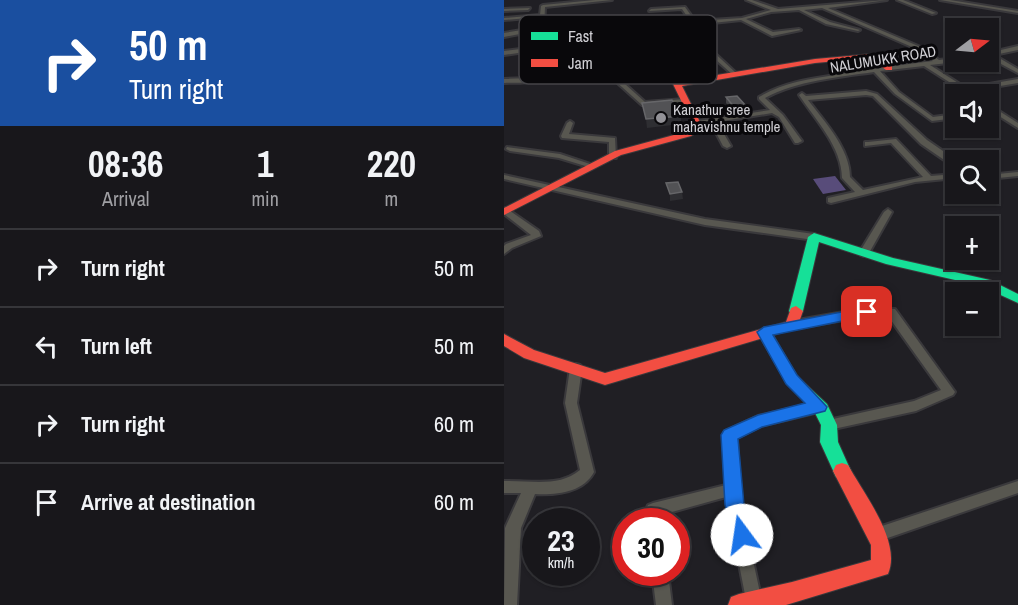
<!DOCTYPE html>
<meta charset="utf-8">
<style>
:root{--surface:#18171b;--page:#212024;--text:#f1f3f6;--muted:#9f9fa3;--line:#36363a}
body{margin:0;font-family:"Archivo Narrow",sans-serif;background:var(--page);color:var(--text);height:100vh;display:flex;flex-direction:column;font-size:22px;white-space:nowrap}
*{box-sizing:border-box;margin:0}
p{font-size:20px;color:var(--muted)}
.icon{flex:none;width:33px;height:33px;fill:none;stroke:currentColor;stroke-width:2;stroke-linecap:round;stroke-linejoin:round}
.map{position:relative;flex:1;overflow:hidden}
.panel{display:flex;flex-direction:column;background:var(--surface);width:504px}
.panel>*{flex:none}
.top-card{background:#1a4fa0;color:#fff;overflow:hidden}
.needle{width:39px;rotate:74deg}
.tools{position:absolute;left:441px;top:18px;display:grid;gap:12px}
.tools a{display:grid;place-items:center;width:54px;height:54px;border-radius:0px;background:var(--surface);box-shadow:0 2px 4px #0004,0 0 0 2px var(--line);font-size:30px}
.speed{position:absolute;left:18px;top:508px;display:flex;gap:12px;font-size:30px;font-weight:700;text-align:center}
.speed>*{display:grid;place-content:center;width:78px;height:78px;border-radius:50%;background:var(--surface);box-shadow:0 2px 4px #0004,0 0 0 2px var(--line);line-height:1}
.speed small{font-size:15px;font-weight:400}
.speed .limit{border:9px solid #d22;background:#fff;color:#111}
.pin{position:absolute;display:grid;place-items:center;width:51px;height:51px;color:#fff;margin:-26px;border-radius:12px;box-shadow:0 3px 9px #0006}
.me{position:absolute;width:66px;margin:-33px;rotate:346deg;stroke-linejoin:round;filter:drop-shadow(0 0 4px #0008)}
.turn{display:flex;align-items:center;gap:21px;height:126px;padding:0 30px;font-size:27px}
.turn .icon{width:78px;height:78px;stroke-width:2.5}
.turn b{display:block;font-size:42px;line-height:51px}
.eta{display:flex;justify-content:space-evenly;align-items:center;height:102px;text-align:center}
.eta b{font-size:36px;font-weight:700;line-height:42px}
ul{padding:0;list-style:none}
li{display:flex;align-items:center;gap:18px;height:78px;padding:0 30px;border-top:2px solid var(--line)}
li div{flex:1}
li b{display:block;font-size:22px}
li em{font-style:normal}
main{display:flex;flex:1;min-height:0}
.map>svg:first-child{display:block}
.water{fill:#584c7a}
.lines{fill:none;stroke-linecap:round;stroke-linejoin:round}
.street-casing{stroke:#3a393c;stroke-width:4}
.fast-casing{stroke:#3a393c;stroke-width:2}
.jam-casing{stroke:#3a393c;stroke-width:2}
.street{fill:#585750;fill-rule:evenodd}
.fast{fill:#16e098;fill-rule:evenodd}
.jam{fill:#f24e42;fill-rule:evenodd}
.wall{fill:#434346}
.shaded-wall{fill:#2e2e32}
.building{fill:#525255;stroke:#666669;stroke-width:1.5}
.route{fill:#1a73e8;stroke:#114b97;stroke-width:1.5}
.poi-dot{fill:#939297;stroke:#09080b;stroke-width:2}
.labels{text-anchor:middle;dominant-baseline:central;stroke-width:6;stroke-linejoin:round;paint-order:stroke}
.far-street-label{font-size:15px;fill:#d1d0d5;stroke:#09080b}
.far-poi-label{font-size:15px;fill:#d1d0d5;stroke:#09080b;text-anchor:start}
.key{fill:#09080b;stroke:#454448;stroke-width:1.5}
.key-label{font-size:16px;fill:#d1d0d5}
</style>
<main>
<section class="panel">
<div class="top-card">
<div class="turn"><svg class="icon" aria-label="right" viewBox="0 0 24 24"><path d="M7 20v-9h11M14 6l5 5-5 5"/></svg><div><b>50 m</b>Turn right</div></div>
</div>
<div class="eta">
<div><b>08:36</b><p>Arrival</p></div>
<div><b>1</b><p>min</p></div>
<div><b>220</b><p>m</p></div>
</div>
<ul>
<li><svg class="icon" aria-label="right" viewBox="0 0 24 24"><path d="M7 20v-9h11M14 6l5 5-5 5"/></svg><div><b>Turn right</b></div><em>50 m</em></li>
<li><svg class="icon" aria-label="left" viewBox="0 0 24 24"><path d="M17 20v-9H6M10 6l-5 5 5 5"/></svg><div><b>Turn left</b></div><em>50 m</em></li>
<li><svg class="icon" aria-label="right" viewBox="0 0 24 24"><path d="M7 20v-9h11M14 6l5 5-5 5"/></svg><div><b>Turn right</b></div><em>60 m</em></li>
<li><svg class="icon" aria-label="arrive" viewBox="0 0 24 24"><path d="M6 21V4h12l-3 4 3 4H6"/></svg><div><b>Arrive at destination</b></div><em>60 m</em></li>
</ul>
</section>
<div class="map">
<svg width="514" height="605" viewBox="0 0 514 605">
<rect width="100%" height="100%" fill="#201f24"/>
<polygon class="water" points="331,176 342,190 319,194 309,179"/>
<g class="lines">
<defs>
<g id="street">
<path d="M91 0H108L41 7 40 28 51 40 47 47 43 62 78 61 199 47 184 24 187 22 178 9 145 11 147 9 181 7 191 21 238 18 267 10 242 0H248L274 9 383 0 324 8 419 48 435 60 452 58 453 62 426 65 462 88 514 79V83L466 91 470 94H464L420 66 376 71 395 92 429 117 452 114V118L428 121 391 94 370 72C336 77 291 81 261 98L279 115 298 141 294 143H291L275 117 268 113 213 122 227 146 223 148 219 146 207 123 192 124 191 123 194 121 266 110 255 99V97C278 83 305 79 331 75 364 69 397 65 429 61L415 50 318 8 300 10 326 22 356 30 354 31 322 24 295 10 267 12 242 19 269 32 295 29 297 30 268 36 237 20 189 25 204 47 231 72 232 73 229 75 201 50 105 61 112 76 141 102 181 99 182 100 179 102 138 105 108 78 100 62 43 66C38 86 16 82 0 83V79L27 78 35 72 41 49 0 55V51L42 46 45 40 37 30 0 37V33L36 27V17L0 20V18L36 15 37 6 39 5Z"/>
<polygon points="393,0 399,0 432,13 428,14"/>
<polygon points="436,0 446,0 514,11 514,13"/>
<polygon points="26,8 24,10 0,11 0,9"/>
<polygon points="514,46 514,50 490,55 514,69 514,73 484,57 484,53"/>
<path d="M362 91 373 94 423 140 452 160V166H449L417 144 369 96 362 95 304 100C321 122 346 149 346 177L359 190 419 177 387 143 361 146V142H364L392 139 427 176 452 174V178L411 182 327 203 324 202V198L351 192 338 178C338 147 311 119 295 95L298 93 302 96Z"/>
<polygon points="484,104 514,123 514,128 484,109"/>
<polygon points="66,121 69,123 65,134 111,138 112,158 105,156 105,142 58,138 57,136 63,123"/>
<polygon points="3,147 56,154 92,166 88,168 55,158 6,151 2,149"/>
<polygon points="514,172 514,176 484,179 484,175"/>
<polygon points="0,175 201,219 310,234 315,237 310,240 201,225 0,179"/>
<polygon points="2,208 35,231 37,236 8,248 0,254 0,246 2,244 27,235 0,214 0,209"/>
<polygon points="384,209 388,212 365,253 360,256 357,255 355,253 380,212"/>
<polygon points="363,308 391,309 451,392 449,395 412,411 325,430 320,429 319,425 320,421 410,401 437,390 384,316 363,316 288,329 283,325 288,321"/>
<path d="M72 364 76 365 78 368 73 403 90 472C79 493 52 495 31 494L17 528 13 605H0L1 528 17 493H0V481C25 480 55 488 76 470L61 403 66 368 68 365Z"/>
<polygon points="315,402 319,403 321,407 319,411 257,426 233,438 237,505 258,602 257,605 243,605 222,497 157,515 157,522 143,522 142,510 144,505 149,503 222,485 219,435 221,431 254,416"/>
<polygon points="514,481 514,493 372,542 367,540 364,535 367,530 372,528"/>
<polygon points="148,573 164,573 168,605 152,605"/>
</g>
<g id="fast">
<polygon points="310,233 389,258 486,280 514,294 514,303 477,286 382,264 315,242 299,311 297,314 287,314 285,311 304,237"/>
<polygon points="260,327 265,328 293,376 323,404 333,425 334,442 347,471 344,477 338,479 332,477 316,442 317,425 311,413 283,384 253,332"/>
</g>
<g id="jam">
<polygon points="367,54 388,66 388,70 382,70 366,58 311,63 178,86 199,128 187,136 117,155 0,215 0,208 111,151 181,132 190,127 169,84 170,82 311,59"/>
<polygon points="292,306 299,311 293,328 101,385 20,358 0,346 0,334 30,350 101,373 282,322 287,308"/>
<path d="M338 463 344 465C360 494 398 542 384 574L282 605H224L227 597 235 594 288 582 367 560V545L329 471 332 465Z"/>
</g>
</defs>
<use href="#street" class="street-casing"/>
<use href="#fast" class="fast-casing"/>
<use href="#jam" class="jam-casing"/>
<use href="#street" class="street"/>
<use href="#fast" class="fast"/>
<use href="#jam" class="jam"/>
</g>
<polygon class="wall" points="222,97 242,111 230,113 222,103"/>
<g class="shaded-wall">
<polygon points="242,106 242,111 230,113 230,107"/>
<polygon points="177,116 177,124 143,128 142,119"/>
<polygon points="178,192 179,199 166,201 166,194"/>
</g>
<g class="building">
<polygon points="233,96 242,106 230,107 222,97"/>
<polygon points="168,100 177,116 142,119 138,103"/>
<polygon points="174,182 178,192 166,194 162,183"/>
</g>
<polygon class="route" points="363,307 370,312 368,315 269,335 293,375 323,407 321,411 258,427 234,439 240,505 248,535 245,541 238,544 231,541 221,505 217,435 220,430 254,415 301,403 282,384 253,332 260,327"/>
<circle class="poi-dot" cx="157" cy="118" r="6"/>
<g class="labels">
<g class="far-street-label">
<text transform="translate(379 59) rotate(-9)">NALUMUKK ROAD</text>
</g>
<g class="far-poi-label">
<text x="169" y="109">Kanathur sree<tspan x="169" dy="17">mahavishnu temple</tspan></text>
</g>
</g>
<rect x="15" y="15" width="198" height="69" rx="9" class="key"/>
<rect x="27" y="32" width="27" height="8" fill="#16e098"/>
<rect x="27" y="59" width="27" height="8" fill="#f24e42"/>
<g class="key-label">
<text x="64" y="42">Fast</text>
<text x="64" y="69">Jam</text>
</g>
</svg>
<div class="tools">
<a><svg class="needle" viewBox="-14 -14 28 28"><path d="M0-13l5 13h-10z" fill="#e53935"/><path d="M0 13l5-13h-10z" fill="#9f9fa3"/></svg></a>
<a><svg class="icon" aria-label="sound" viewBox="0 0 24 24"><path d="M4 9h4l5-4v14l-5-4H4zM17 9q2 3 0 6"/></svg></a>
<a><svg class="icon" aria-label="search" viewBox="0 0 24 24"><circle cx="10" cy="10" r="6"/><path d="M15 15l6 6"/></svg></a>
<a>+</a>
<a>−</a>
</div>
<div class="speed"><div>23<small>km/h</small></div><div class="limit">30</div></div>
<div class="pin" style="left:363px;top:312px;background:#d93025"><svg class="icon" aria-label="arrive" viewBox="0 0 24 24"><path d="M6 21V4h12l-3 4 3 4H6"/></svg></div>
<svg class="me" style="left:238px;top:535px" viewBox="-20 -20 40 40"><circle r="19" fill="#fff"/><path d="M0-13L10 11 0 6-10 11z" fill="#1a73e8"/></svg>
</div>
</main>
